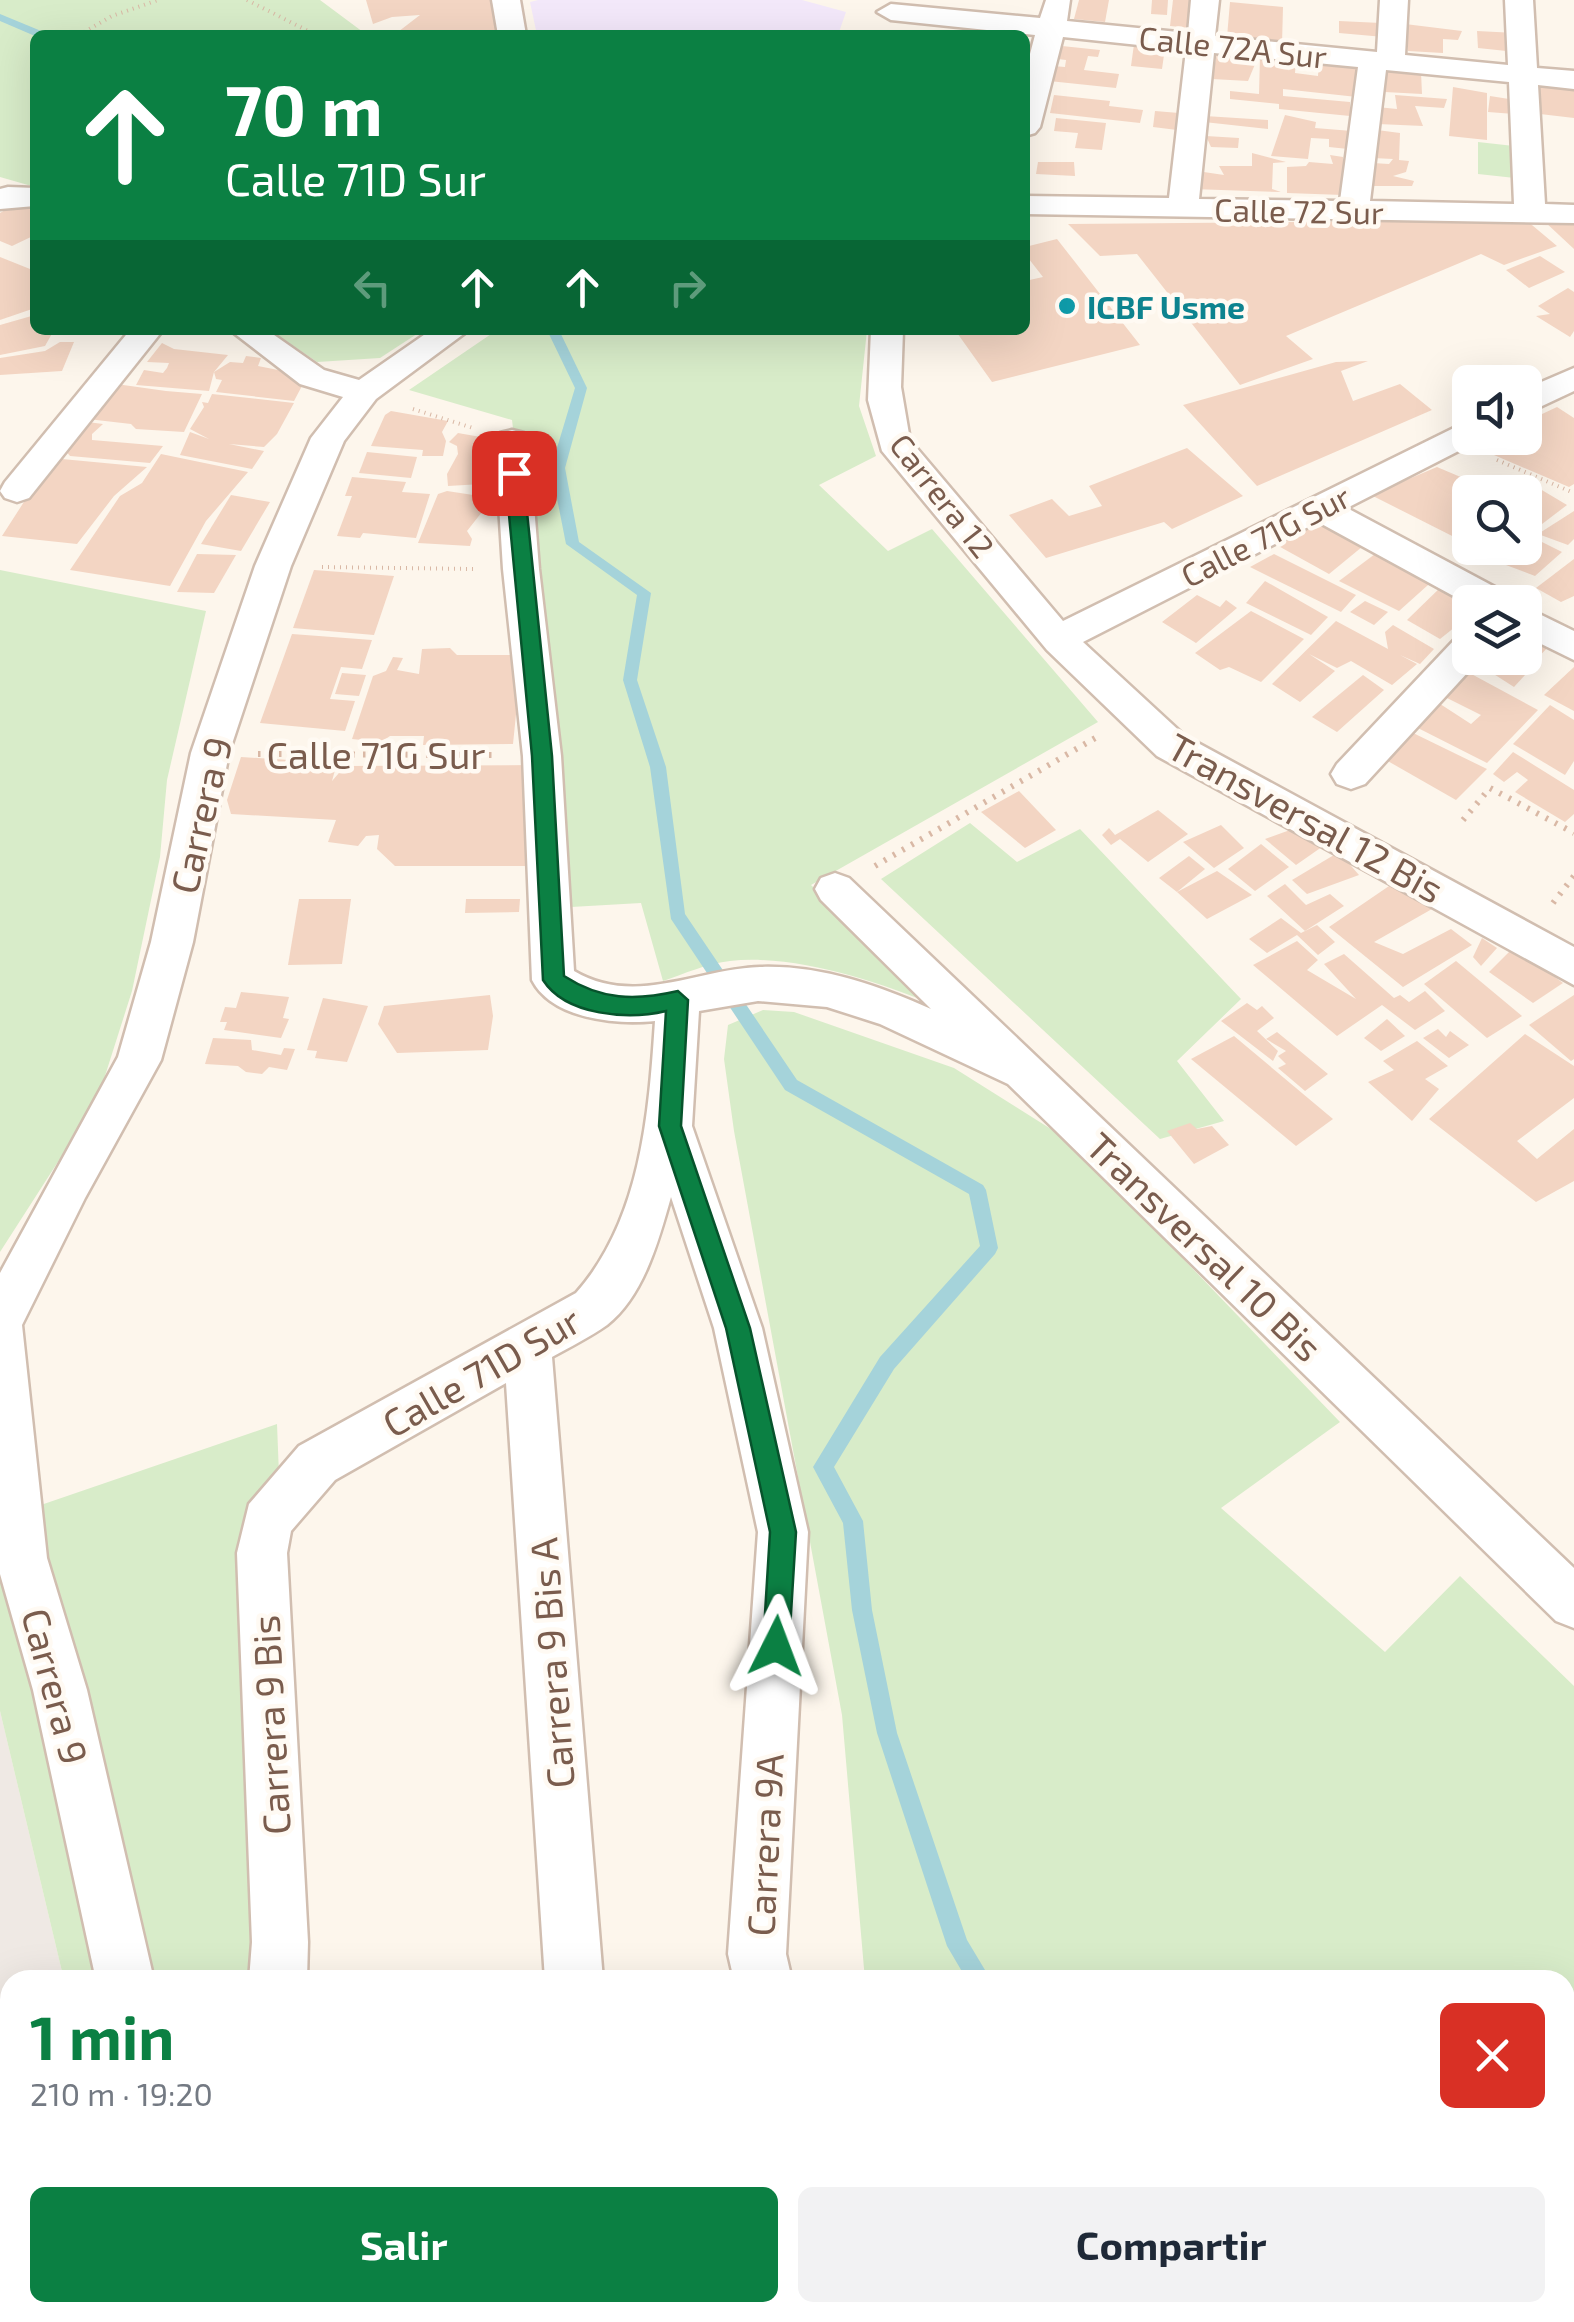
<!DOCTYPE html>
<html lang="es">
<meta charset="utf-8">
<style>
:root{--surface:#fff;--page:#f2f2f3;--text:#1f2937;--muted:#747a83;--accent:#0b8043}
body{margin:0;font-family:"Exo 2",sans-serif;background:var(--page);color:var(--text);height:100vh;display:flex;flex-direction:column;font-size:38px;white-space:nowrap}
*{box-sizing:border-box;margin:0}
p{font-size:32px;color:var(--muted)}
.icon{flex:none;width:55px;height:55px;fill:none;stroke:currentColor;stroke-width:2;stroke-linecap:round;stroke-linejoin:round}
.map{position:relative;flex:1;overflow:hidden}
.drawer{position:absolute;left:0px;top:1970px;width:1575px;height:352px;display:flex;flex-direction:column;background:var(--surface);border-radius:30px 30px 0 0;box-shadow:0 10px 40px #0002}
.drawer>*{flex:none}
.guide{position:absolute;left:30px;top:30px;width:1000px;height:305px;border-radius:15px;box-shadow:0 10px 40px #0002;background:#0b8043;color:#fff;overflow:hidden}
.tools{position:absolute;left:1452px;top:365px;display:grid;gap:20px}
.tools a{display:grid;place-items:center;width:90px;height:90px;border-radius:15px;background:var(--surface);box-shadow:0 10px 40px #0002;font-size:50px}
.pin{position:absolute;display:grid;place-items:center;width:85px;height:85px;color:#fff;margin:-42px;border-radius:20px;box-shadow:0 5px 15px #0006}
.me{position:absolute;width:110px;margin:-55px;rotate:3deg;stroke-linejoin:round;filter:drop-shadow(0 0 8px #0008)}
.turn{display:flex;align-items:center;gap:35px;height:210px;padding:0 30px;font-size:45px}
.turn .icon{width:130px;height:130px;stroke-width:2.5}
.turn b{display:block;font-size:70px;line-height:85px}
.lanes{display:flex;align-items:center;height:95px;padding:0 30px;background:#0003;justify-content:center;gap:50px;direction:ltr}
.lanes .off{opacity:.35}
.round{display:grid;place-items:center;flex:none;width:105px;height:105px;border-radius:15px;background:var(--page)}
.head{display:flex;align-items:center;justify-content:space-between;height:170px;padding:0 30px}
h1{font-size:60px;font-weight:700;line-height:75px;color:var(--accent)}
.button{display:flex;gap:20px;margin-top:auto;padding:20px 30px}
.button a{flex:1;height:115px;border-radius:15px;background:var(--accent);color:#fff;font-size:40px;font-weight:700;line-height:115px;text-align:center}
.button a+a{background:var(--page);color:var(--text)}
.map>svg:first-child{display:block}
.industrial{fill:#efe9e4}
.education{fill:#f3e8fa}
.green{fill:#d8ecc9}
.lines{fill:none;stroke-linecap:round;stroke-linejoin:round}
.stream{fill:#a5d3da;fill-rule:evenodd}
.building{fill:#f3d5c3}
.street-casing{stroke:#d1beb0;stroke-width:5}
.path-far2{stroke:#d9b8a5;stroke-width:4;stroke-dasharray:1 5;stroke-linecap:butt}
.path-far1{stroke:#d9b8a5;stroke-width:6;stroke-dasharray:2.5 8;stroke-linecap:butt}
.path{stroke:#d9b8a5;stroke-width:8;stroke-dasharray:2.5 9;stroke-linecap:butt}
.street{fill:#fff;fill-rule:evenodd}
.route{fill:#0b8043;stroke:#07532c;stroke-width:2.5}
.culture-dot{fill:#0f9aa8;stroke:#fffaf3;stroke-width:4}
.labels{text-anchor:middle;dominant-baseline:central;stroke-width:9;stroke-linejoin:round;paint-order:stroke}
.far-street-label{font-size:32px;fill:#7a5c4d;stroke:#fffaf3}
.far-culture-label{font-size:32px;font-weight:bold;fill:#0d838f;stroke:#fffaf3;text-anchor:start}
.street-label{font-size:38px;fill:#7a5c4d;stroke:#fffaf3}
</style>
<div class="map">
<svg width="1574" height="2322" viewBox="0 0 1574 2322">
<rect width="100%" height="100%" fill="#fdf6ec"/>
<polygon class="industrial" points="0,1711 64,1980 10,1980 10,2312 75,2313 76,2322 0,2322"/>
<polygon class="education" points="538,0 802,0 846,12 838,35 537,35 530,2"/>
<g class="green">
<polygon points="0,0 320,0 367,35 35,35 35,187 0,177"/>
<polygon points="1478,142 1514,146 1515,178 1478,174"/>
<polygon points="270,330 423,330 380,358 317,362"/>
<path d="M497 330H867L859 406 876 456 819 485 888 551 932 529 1098 722 811 885 934 1005C877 981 793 954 730 961 708 963 684 974 663 981L641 903 571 907 512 420 409 390Z"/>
<polygon points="0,570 206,611 167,780 160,857 132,991 97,1101 0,1252"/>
<polygon points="970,823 1017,862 1080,829 1241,999 1177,1061 1224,1121 1160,1139 881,879"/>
<polygon points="763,1010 794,1012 954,1068 1070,1141 1340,1422 1221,1508 1385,1652 1460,1576 1574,1686 1574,2322 76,2322 75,2313 1565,2312 1565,1980 865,1980 842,1715 734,1131 724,1059 728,1025"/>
<polygon points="277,1424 299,1980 64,1980 0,1711 0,1519"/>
</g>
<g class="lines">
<g class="stream">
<polygon points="0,14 46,33 47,35 35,36 0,21"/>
<polygon points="547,330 559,330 587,388 565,468 579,542 651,593 637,680 666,767 685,914 797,1080 983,1185 986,1190 998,1248 995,1254 894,1369 834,1467 863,1521 872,1610 897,1733 967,1940 991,1980 967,1980 947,1946 877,1733 852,1610 843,1523 813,1467 880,1357 980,1246 969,1194 785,1090 671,919 650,767 623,680 637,595 566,544 551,468 575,388"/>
<polygon points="1237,2312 1265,2312 1269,2322 1242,2322"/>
</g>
</g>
<g class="building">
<polygon points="366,0 498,0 502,35 394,35 420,15 392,17 373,24"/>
<polygon points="1079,0 1109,0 1105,22 1074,19"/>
<polygon points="1152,0 1168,0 1167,15 1151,14"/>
<polygon points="1173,0 1193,0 1191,28 1170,26"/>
<polygon points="1230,2 1283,7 1282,44 1227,37"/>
<polygon points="1339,21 1381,23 1384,37 1339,33"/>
<polygon points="1405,24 1462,31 1458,40 1443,39 1443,53 1408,51"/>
<polygon points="1477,31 1516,33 1516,52 1478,48"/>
<polygon points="1135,37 1166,41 1162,69 1131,66"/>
<polygon points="1062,46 1100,50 1098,57 1088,56 1084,70 1119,74 1116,88 1049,81 1053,66 1065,67 1066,60 1058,59"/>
<polygon points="1217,53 1258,57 1248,81 1212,79"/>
<polygon points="1260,57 1287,60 1289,71 1290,57 1296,58 1295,73 1318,76 1319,60 1359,64 1357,97 1283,89 1283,96 1350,102 1350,116 1279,109 1279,104 1230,99 1230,91 1259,94"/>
<polygon points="1384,70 1421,72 1422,94 1385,92"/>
<polygon points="1539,86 1574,89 1574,118 1540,114"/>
<polygon points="1453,87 1487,93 1487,140 1449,136"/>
<polygon points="1054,95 1110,101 1109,106 1143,110 1140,123 1050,113"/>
<polygon points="1395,95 1447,99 1444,108 1415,106 1423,126 1378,124 1377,107 1397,109"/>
<polygon points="1490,96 1509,99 1514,114 1488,112"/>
<polygon points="1155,111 1179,113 1177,130 1153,127"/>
<polygon points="1285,115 1316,122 1315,128 1352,131 1348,149 1329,147 1329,139 1311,138 1308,159 1271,156"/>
<polygon points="1205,116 1268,120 1268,129 1204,122"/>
<polygon points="1056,118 1106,123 1102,150 1075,148 1078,133 1054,131"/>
<polygon points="1377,130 1400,133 1399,160 1409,161 1406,172 1393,176 1414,181 1412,186 1366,186 1373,163 1389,164 1393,159 1373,158"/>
<polygon points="1206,136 1239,138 1238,148 1211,147"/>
<polygon points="1252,153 1286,162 1273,163 1272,189 1281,192 1192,189 1197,171 1224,175 1219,166 1252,166"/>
<polygon points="1330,155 1343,157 1343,195 1287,193 1287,167 1306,166 1309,162 1333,164"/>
<polygon points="1038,162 1074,162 1075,176 1036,174"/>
<polygon points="28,197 35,199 35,235 12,246 0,241 0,213"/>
<polygon points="1526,220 1557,246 1504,265 1481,254 1286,336 1313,359 1240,385 1137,254 1100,256 1068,224"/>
<polygon points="1574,220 1574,249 1544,221"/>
<polygon points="1057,239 1140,345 992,382 955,330 1025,330 1025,281 1043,277 1025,254 1025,247"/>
<polygon points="1540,256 1565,272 1529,288 1506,270"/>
<polygon points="0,257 35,271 35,308 0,320"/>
<polygon points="1568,288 1574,292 1574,331 1570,337 1536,316 1550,314 1538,306"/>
<polygon points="35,315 35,330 54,330 45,346 0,355 0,325"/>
<polygon points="60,342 74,342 62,371 0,375 0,358 45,351"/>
<polygon points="162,343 174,349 228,355 214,372 209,391 136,385 144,370 163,373 167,368 169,363 147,362"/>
<polygon points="246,356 261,358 258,366 278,370 303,384 294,401 216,392 222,380 216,379 214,372 230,362 243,363"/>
<polygon points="1368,361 1341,371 1353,401 1400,384 1432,410 1257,486 1183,405 1336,362"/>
<polygon points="109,383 166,391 202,394 184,432 136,429 131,424 79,418"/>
<polygon points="212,394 294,403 277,434 264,447 229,444 264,451 252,469 180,455 190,432 209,439 190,429 204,407 202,402 208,403"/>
<polygon points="1557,407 1574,418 1574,484 1569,487 1473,446 1492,438 1525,438 1525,422"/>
<polygon points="391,411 448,421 442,432 446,441 443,456 422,456 423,450 371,446 385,415"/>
<polygon points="80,421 103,424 92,434 92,440 163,446 150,463 70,456 60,444"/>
<polygon points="458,433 492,439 499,483 448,486 447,474 458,454 457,446 449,442"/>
<polygon points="1187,448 1243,496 1172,529 1164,522 1046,558 1009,515 1052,499 1069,516 1102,506 1089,486"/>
<polygon points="367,452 417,457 411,478 359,473"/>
<polygon points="161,454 248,472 206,521 170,586 70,570 120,496 142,483"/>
<polygon points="62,459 147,467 114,496 77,544 2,536 31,491"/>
<polygon points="1437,467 1496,492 1470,492 1470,545 1371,495"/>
<polygon points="352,477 406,482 402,492 430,494 416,538 363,533 360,538 337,536 352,496 345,496"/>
<polygon points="1525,480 1567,505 1525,537 1525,492 1510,492"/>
<polygon points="447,491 493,498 467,531 472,539 470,546 418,543 438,494"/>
<polygon points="231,495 270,502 241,551 201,544"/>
<polygon points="1574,511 1574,539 1568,545 1538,534"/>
<polygon points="1323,520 1368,542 1329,574 1273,543"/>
<polygon points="1538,540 1562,552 1535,576 1506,565"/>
<polygon points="1383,548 1438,576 1399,611 1339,581"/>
<polygon points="197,554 236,555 214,593 177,592"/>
<polygon points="1274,554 1356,595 1341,612 1250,567"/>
<polygon points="1574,559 1574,596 1561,602 1536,588"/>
<polygon points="314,570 394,576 374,635 293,628"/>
<polygon points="1265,581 1328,617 1311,635 1246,603"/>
<polygon points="1444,584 1470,602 1470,615 1440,639 1407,620"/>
<polygon points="1197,595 1220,607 1226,600 1237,608 1196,643 1162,622"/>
<polygon points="1365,601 1388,612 1374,625 1350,612"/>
<polygon points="1251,611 1304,639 1261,682 1229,667 1220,670 1195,653"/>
<polygon points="1336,621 1388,649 1385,632 1393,625 1434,649 1420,664 1400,655 1417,664 1392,685 1351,661 1337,668 1309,654 1335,671 1300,702 1272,684"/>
<polygon points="292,634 372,640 362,669 341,667 330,699 355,701 345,731 260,723"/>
<polygon points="1525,634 1551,644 1528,668 1508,658 1525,658"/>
<polygon points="450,648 457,655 522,655 513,744 423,745 424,736 390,736 381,742 352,739 373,676 386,671 393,657 403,658 397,670 419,674 422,649"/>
<polygon points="1492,658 1525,675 1514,687 1478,664"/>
<polygon points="1574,667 1574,711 1544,695"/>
<polygon points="1464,670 1538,710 1487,763 1410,724 1434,700 1471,724 1481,715 1439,694"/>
<polygon points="342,673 366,675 359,696 335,694"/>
<polygon points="1363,675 1384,690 1337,732 1312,717"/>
<polygon points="1550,705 1574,720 1574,761 1565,775 1513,744"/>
<polygon points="1409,731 1487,769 1456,800 1379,756"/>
<polygon points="1513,752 1574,790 1574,814 1565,822 1515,792 1528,780 1517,772 1504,782 1493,774"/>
<polygon points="241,757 337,763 332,781 345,766 537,765 528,866 395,866 377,849 379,835 366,836 358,846 328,842 336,820 231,814 227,800"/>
<polygon points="1019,791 1056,830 1025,848 981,812"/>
<polygon points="1158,810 1188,834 1148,862 1120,839 1111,845 1102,835 1109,828 1115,835"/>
<polygon points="1221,825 1244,848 1214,868 1183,842"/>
<polygon points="1301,826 1329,842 1296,865 1265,839"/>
<polygon points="1261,844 1289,867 1255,891 1228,869"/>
<polygon points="1339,852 1359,875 1307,894 1292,880"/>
<polygon points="1189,856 1205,869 1177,892 1159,878"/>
<polygon points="1217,871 1252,895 1207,919 1177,892"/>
<polygon points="1285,884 1306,905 1330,894 1344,906 1305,931 1267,896"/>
<polygon points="1392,884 1432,909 1374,942 1403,954 1451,929 1472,945 1403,987 1329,927"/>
<polygon points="299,899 351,899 342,964 288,965"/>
<polygon points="466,899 520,899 519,912 465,913"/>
<polygon points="1281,918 1301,933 1317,925 1335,942 1318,955 1297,935 1267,953 1249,939"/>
<polygon points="1482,938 1497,948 1481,966 1473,957"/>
<polygon points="1297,941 1318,960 1307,970 1356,999 1324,964 1344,954 1394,998 1400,995 1409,1002 1425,991 1445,1011 1415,1030 1382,1005 1337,1036 1253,965"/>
<polygon points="1514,947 1563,983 1533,1003 1489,972"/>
<polygon points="1456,961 1522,1016 1487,1038 1424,984"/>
<polygon points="241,992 289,997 283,1018 289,1019 281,1038 224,1030 227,1022 220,1022 225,1007 236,1008"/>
<polygon points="490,995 493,1016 488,1050 397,1053 378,1024 384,1006"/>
<polygon points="1574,995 1574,1059 1571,1061 1529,1025"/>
<polygon points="323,998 368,1006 347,1062 315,1058 317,1051 307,1050"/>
<polygon points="1247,1003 1257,1010 1262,1006 1274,1018 1257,1031 1278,1051 1273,1061 1221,1021"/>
<polygon points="1387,1019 1405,1036 1381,1051 1364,1038"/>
<polygon points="1438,1029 1446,1037 1450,1031 1469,1045 1449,1058 1423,1038"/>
<polygon points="1277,1032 1328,1074 1305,1091 1278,1068 1286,1064 1278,1056 1286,1051 1266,1039"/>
<polygon points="1525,1034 1574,1066 1574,1098 1517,1141 1537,1159 1574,1129 1574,1181 1536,1202 1429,1119"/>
<polygon points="1234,1036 1333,1119 1296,1146 1191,1059"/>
<polygon points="213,1038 251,1040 252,1050 281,1055 284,1048 295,1049 287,1070 269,1067 262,1074 246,1072 238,1066 205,1064"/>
<polygon points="1417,1041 1448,1066 1425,1079 1439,1089 1412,1121 1368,1082 1394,1070 1383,1061"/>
<polygon points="1190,1123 1197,1129 1212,1126 1229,1145 1194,1164 1167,1131"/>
</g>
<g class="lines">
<defs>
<g id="street">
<polygon points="492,0 520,0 526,35 498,35"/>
<path d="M1046 0H1070L1067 21 1188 33 1191 0H1219L1215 36 1377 52 1380 0H1408L1405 55 1508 65 1505 0H1533L1537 68 1574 71V89L1538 85 1545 204 1574 205V223L1025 214V196L1169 198 1186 50 1063 37 1040 127 1035 133 1025 136V73L1035 35 891 20 877 12 891 4 1040 18ZM1214 53 1358 67 1340 201 1199 199ZM1386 70 1509 82 1514 204 1370 201Z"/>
<polygon points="8,187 35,188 35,206 0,209 0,189"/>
<polygon points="130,330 163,330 29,498 17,502 5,498 0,491 5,482"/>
<polygon points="230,330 267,330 324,370 359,380 431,330 469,330 376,399 344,441 291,566 229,753 193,942 161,1060 85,1198 22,1325 47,1558 87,1690 154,1980 96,1980 33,1690 0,1574 0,1273 118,1057 151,942 191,753 255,566 311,438 343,397 300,384"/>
<polygon points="871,330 903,330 901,387 910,440 1063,621 1470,420 1470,438 1482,439 1347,508 1506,593 1511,602 1470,605 1318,522 1083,642 1185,736 1574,947 1574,985 1157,756 1047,650 882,451 868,400"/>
<polygon points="1574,368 1574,391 1525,414 1525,389"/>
<path d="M512 430 524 433 529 441 539 569 561 756 574 971C635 1007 696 969 760 967 820 965 877 985 931 1009L821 900 815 889 821 878 835 873 849 878 1574 1568V1628L1556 1621 1008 1084 880 1024 827 1007 758 1001 699 1011 692 1126 762 1328 808 1532 786 1954 792 1980H734L728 1954 758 1532 714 1328 671 1197C659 1239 644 1296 607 1325 590 1337 570 1347 552 1357L603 1980H545L506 1383 335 1480 291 1531 287 1553 308 1942 307 1980H249L252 1942 237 1553 249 1504 299 1446 576 1293C641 1220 649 1113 655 1021 616 1025 552 1019 532 980L523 756 503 569 495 441 500 433Z"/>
<polygon points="1525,607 1574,631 1574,660 1525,636"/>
<polygon points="1470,633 1470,658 1481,658 1365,784 1351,789 1337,784 1331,774 1337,764 1457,637"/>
<rect x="112" y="2312" width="62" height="10"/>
<polygon points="219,2312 281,2312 280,2322 218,2322"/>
</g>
</defs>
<use href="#street" class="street-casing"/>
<g class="path-far2">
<polyline points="247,0 316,35"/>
<polyline points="79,35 112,16 158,0"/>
<polyline points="413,409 473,428"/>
<polyline points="1497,460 1574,493"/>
<polyline points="322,567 475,569"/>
</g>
<g class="path-far1">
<polyline points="258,754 496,755"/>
<polyline points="1463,820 1490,788 1574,833"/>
<polyline points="875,866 1097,737"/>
<polyline points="1553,903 1574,876"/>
</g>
<polyline class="path" points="904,2312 909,2322"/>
<use href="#street" class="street"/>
</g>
<path class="route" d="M514 467 523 473 552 756 564 976C601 1000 635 1001 678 991L688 1000 681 1126 750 1328 796 1532 789 1646 786 1656 776 1660 767 1656 763 1646 770 1532 726 1328 659 1126 666 1011C629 1020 566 1016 543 980L532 756 505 473Z"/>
<circle class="culture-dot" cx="1067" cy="306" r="10"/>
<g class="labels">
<g class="far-street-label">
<text transform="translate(1233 46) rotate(6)">Calle 72A Sur</text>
<text transform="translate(1299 210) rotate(1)">Calle 72 Sur</text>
<text transform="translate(943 495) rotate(52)">Carrera 12</text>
<text transform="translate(1265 535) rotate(-27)">Calle 71G Sur</text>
</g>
<g class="far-culture-label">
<text x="1087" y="306">ICBF Usme</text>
</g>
<g class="street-label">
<text x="376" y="754">Calle 71G Sur</text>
<text transform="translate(200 815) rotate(-77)">Carrera 9</text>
<text transform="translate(1306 817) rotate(29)">Transversal 12 Bis</text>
<text transform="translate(1205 1246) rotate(44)">Transversal 10 Bis</text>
<text transform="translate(481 1371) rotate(-30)">Calle 71D Sur</text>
<text transform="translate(551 1663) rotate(-94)">Carrera 9 Bis A</text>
<text transform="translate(56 1686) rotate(75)">Carrera 9</text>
<text transform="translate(270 1725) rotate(-93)">Carrera 9 Bis</text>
<text transform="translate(764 1845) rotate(-87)">Carrera 9A</text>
</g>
</g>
</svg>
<div class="tools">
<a><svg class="icon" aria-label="sound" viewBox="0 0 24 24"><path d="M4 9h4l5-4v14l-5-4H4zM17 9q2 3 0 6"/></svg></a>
<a><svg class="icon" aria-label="search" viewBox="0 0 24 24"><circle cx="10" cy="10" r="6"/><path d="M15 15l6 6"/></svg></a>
<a><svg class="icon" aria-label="layers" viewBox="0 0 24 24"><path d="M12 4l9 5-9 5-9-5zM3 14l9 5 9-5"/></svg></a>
</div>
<div class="pin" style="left:514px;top:473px;background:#d93025"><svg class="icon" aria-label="arrive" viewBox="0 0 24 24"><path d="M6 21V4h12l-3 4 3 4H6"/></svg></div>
<svg class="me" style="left:776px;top:1646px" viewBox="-20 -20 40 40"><path d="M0-17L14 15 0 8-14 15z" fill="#0b8043" stroke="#fff" stroke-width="4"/></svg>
<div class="guide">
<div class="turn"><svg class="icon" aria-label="ahead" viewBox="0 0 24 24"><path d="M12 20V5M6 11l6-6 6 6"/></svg><div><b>70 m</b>Calle 71D Sur</div></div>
<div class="lanes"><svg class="icon off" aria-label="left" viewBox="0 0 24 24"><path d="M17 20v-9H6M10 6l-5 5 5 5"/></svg><svg class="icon" aria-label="ahead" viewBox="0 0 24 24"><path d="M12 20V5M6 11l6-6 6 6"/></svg><svg class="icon" aria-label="ahead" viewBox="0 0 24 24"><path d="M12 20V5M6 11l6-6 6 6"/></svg><svg class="icon off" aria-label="right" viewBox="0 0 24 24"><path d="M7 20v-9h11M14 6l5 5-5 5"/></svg></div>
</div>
<section class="drawer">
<div class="head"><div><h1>1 min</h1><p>210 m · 19:20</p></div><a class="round" style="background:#d93025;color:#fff"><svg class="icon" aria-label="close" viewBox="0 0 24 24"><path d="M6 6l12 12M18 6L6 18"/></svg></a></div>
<div class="button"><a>Salir</a><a>Compartir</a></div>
</section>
</div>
